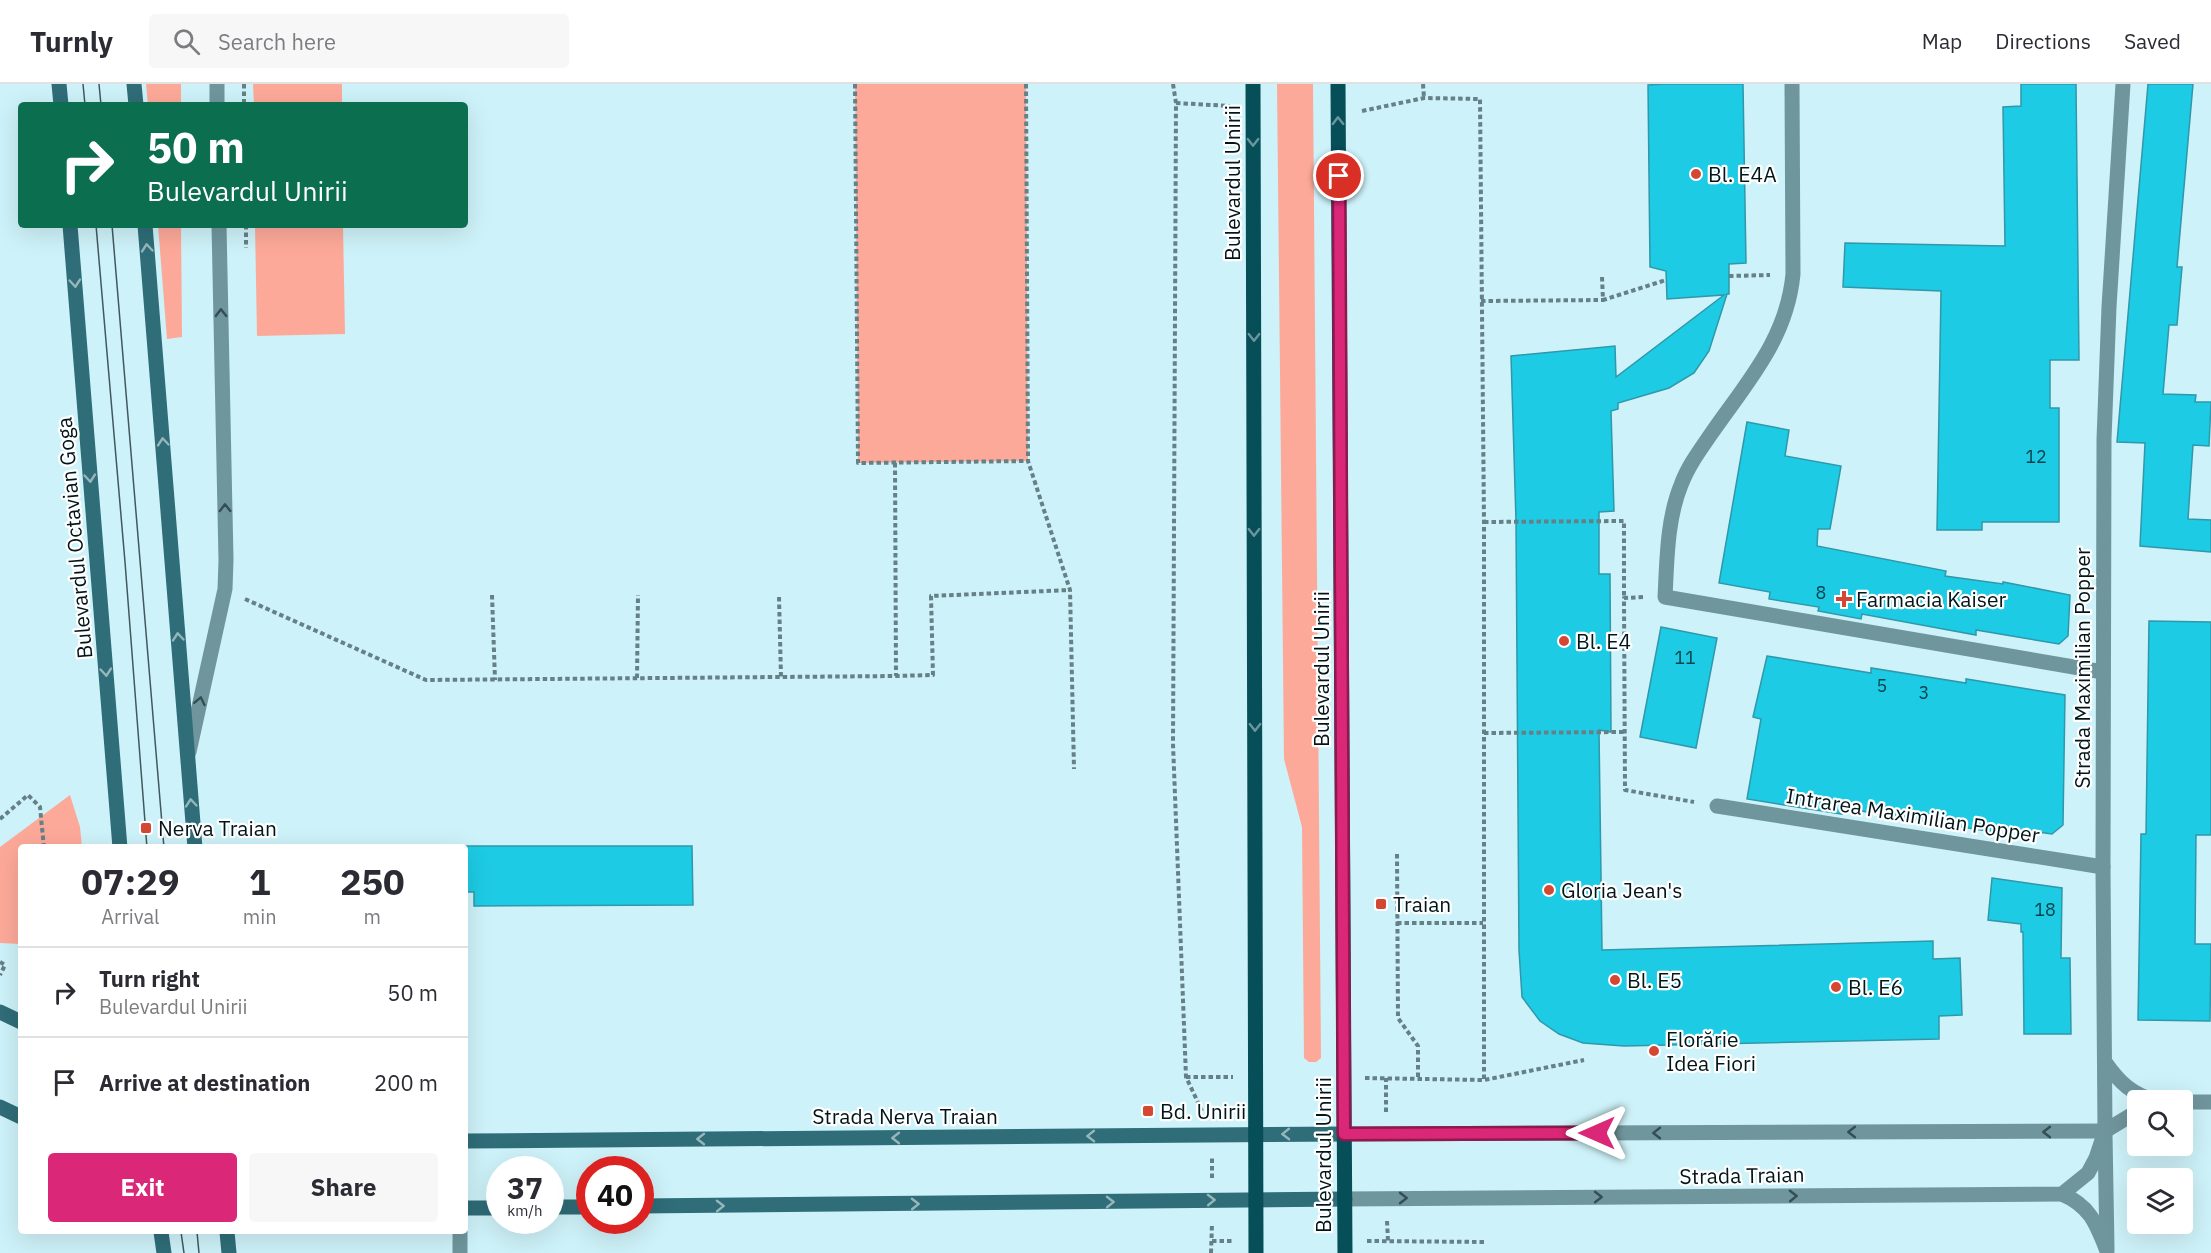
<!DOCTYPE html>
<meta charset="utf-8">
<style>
:root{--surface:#fff;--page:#f7f7f7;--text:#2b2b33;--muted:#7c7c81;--line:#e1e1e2;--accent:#db2777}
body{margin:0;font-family:"IBM Plex Sans",sans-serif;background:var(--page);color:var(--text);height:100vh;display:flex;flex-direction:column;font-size:22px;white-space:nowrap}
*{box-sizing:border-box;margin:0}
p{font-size:20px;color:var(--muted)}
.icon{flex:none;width:33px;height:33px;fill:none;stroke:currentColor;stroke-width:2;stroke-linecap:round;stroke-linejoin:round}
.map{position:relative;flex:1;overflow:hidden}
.side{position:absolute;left:18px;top:760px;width:450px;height:390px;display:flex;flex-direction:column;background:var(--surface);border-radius:6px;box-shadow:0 6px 24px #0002}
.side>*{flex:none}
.banner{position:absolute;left:18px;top:18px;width:450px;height:126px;border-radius:6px;box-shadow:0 6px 24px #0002;background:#0b6e4f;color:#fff;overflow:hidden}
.tools{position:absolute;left:2127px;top:1006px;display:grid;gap:12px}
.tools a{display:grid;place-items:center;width:66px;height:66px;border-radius:6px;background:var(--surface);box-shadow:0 6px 24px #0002;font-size:30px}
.speed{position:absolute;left:486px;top:1072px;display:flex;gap:12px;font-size:30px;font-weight:700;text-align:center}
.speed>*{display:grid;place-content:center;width:78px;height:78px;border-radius:50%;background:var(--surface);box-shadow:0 6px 24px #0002;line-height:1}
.speed small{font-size:15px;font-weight:400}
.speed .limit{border:9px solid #d22;background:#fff;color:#111}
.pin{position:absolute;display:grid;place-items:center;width:51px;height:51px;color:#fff;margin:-26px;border:3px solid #fff;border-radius:50%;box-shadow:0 2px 6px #0007}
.me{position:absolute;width:66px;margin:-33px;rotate:270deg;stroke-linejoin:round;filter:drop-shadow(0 0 4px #0008)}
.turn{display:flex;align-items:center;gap:21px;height:126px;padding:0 30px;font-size:27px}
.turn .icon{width:78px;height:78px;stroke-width:2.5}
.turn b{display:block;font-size:42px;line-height:51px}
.eta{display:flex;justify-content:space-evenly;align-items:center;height:102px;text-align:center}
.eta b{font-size:36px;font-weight:700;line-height:42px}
.button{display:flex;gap:12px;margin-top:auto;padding:12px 30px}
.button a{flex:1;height:69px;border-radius:6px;background:var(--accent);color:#fff;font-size:24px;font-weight:700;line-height:69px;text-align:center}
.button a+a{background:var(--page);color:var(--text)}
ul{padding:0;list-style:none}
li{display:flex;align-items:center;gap:18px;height:90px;padding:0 30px;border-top:2px solid var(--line)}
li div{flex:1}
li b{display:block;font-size:22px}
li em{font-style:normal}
header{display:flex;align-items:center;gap:36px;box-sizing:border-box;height:84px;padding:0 30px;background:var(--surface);border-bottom:2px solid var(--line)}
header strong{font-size:28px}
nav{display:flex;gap:33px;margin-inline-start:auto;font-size:21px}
.search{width:420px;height:54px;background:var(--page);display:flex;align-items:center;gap:15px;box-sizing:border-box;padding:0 21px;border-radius:6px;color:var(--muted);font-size:22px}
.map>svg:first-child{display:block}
.green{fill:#fda999}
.building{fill:#1dcbe4;stroke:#2f98aa;stroke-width:1.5}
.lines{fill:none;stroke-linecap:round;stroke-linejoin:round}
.path{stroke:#658086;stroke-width:4;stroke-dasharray:4.5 3;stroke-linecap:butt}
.service{stroke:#70969d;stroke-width:15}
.minor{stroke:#70969d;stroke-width:15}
.tertiary{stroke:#70969d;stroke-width:15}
.secondary{stroke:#2f6d78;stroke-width:15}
.primary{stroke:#064e58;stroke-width:15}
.tram{stroke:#40595e;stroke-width:1.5}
.oneway{stroke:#6a959b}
.oneway2{stroke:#97b6bc}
.oneway3{stroke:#334f54}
.route-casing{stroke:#8e194d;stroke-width:15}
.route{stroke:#db2777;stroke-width:10}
.poi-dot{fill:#d34733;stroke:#fff;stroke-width:2}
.labels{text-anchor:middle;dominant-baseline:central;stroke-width:4.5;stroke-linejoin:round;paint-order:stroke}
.number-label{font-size:18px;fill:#09424c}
.poi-label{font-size:21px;fill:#021519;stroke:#fff;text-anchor:start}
.street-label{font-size:21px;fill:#021519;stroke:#fff}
</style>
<header>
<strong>Turnly</strong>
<div class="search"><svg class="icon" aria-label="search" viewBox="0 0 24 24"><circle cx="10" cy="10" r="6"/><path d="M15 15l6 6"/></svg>Search here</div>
<nav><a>Map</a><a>Directions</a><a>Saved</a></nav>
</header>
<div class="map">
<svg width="2211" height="1169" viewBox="0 0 2211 1169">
<rect width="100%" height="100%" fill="#cef2f9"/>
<g class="green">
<polygon points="146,0 181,0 181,21 148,21"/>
<polygon points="253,0 342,0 342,21 254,21"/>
<polygon points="855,0 1026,0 1028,377 858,379"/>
<polygon points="1277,0 1313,0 1321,974 1316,978 1309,978 1304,974 1302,743 1284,675"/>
<polygon points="158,141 181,141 182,253 167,255"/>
<polygon points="255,141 343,141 345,250 257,252"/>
<polygon points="70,711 80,743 82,763 21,764 21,860 0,859 0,763"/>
</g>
<g class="building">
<polygon points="1663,0 1743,0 1746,179 1729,180 1729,210 1727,210 1709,267 1694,289 1669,304 1618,319 1618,325 1611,327 1614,427 1599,428 1599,490 1610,490 1611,648 1599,646 1602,866 1933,857 1933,875 1960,874 1962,931 1939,932 1939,955 1624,962 1583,959 1559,950 1540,937 1522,913 1519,866 1516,437 1511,272 1615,262 1616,293 1724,211 1667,215 1666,187 1650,183 1648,1"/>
<polygon points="2021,0 2076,0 2079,276 2050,276 2050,324 2059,324 2059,438 1982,438 1982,446 1937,446 1941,207 1843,203 1845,159 2005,162 2003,23 2021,22"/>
<polygon points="2148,0 2193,0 2177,183 2182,183 2177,241 2169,241 2163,310 2196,311 2195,318 2211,318 2209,362 2193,361 2188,435 2211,436 2211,468 2140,462 2145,359 2117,358"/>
<polygon points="1747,338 1789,346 1785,372 1841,382 1830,445 1818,445 1817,462 1946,487 1945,492 2003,500 2003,498 2070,511 2068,552 2059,560 1976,546 1976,551 1862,530 1861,535 1818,527 1819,523 1769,515 1770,508 1719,499"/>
<polygon points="2149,537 2211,538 2211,751 2196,751 2195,860 2211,860 2210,937 2138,936 2141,750 2146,750"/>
<polygon points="1661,543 1717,554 1696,664 1640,653"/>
<polygon points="1767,572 1871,589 1871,584 1966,599 1966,595 2065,611 2063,741 2052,750 1994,742 1993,748 1842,724 1842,730 1747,715 1761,635 1753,633"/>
<polygon points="465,762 692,762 693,821 474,822 474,808 465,808"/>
<polygon points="1992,794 2062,804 2061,874 2070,874 2071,950 2024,950 2023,848 2021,848 2021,840 1988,836"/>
</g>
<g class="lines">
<g class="path">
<polyline points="244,0 244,21"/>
<polyline points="855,0 858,379 1028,377"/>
<polyline points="1026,0 1028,377 1070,506 1074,685"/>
<polyline points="1173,0 1176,19 1173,660 1186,993 1202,1027"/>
<polyline points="1423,0 1424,14"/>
<polyline points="1176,19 1230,22"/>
<polyline points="1362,27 1424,14 1480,15 1484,438 1484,996"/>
<polyline points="246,141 246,164"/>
<polyline points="1729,192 1770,191"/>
<polyline points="1602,193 1603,216 1666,196"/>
<polyline points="1481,217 1603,216"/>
<polyline points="895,379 896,592"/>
<polyline points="1484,438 1624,437 1624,514"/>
<polyline points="492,511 495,596"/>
<polyline points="779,513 781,593"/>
<polyline points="1643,513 1624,514 1625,706 1694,718"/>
<polyline points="245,515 426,596 896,592 933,591 931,512 1070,506"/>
<polyline points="637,594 638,511"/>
<polyline points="1484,649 1625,648"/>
<polyline points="0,735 28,711 40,723 44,764"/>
<polyline points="1397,770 1398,934 1418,962 1418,994"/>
<polyline points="1397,839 1483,839"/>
<polyline points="0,878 5,881 0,891"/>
<polyline points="1186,993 1233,993"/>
<polyline points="1365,994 1484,996 1584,976"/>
<polyline points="1386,1028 1386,994"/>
<polyline points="1212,1094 1212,1074"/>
<polyline points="1387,1137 1388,1157"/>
<polyline points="1212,1157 1233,1157"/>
<polyline points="1367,1157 1487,1158"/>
<polyline points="1211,1169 1212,1140"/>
</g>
<polyline class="service" points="460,1169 460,1148"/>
<g class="minor">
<path d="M1792 0 1793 190C1787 255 1747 298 1711 350 1700 366 1688 382 1681 401 1667 435 1667 476 1665 513L2103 588"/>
<polyline points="1717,722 2103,783"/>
<polyline points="2105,1050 2107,1164"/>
</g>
<g class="tertiary">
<polyline points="217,0 217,21"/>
<polyline points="189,668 225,505 226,476 219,141"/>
<path d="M2105 978C2119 998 2133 1012 2158 1017"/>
<polyline points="2182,1018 2211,1018"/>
<polyline points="2105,1047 2103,783 2104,355 2109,223 2123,0"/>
<polyline points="1344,1050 2105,1047"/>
<path d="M2062 1110C2090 1122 2096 1139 2107 1167"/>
<polyline points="1345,1115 2062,1110 2088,1089 2096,1074 2105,1047 2138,1027"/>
</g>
<g class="secondary">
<polyline points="59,0 61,21"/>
<polyline points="134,0 136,21"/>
<polyline points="70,141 120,764"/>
<polyline points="145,141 195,764"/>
<polyline points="0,928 21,938"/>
<polyline points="0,1023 21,1033"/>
<polyline points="465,1057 1344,1050"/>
<polyline points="640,1122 1345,1115"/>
<polyline points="550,1123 590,1123"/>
<polyline points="465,1124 500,1124"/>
<polyline points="161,1148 164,1169"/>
<polyline points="227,1148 229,1169"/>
</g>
<g class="primary">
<polyline points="1253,0 1256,1169"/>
<polyline points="1338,0 1345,1169"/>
</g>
<g class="tram">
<polyline points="83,0 85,21"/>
<polyline points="99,0 101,21"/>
<polyline points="96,141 125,478 147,764"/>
<polyline points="112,141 164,764"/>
<polyline points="181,1148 184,1169"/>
<polyline points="197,1148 199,1169"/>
</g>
</g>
<defs><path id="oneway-chevron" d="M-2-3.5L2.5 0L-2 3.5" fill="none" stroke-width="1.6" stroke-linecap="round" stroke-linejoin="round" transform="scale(1.5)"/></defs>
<g class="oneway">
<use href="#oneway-chevron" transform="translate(1338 37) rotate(-91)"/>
<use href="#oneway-chevron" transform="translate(1253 58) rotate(90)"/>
<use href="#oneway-chevron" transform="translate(1254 253) rotate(90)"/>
<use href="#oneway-chevron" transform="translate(1254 448) rotate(90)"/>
<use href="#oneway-chevron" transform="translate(1255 643) rotate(90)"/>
</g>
<g class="oneway2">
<use href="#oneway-chevron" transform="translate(147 164) rotate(-95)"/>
<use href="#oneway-chevron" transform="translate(75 199) rotate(85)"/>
<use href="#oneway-chevron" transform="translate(163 358) rotate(-95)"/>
<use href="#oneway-chevron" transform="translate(90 394) rotate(85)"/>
<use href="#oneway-chevron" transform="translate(178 553) rotate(-95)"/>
<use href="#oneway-chevron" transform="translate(106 588) rotate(85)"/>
<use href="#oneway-chevron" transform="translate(191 719) rotate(-95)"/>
<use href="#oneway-chevron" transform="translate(1286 1050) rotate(179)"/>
<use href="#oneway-chevron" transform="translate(1091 1052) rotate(179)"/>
<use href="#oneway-chevron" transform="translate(896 1054) rotate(180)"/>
<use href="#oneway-chevron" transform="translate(701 1055) rotate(180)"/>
<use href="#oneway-chevron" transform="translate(1211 1116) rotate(-1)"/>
<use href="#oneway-chevron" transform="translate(1110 1118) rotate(-1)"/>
<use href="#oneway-chevron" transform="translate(915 1120) rotate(-1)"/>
<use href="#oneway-chevron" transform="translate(720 1122) rotate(-1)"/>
</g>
<g class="oneway3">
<use href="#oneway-chevron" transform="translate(221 229) rotate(-91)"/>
<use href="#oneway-chevron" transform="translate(225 424) rotate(-91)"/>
<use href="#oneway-chevron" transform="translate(200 617) rotate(-78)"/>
<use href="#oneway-chevron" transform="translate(1852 1048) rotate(180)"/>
<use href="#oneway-chevron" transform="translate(2047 1048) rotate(180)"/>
<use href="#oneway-chevron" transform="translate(1657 1049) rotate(180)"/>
<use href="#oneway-chevron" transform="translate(1793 1112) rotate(-1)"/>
<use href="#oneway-chevron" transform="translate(1598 1113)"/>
<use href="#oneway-chevron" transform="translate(1403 1114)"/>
</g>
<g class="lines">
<defs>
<polyline id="route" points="1339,92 1344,1050 1597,1049"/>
</defs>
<use href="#route" class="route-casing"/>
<use href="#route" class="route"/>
</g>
<g class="poi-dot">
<circle cx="1696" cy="90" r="6"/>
<path d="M1841 506h6v6h6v6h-6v6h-6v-6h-6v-6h6z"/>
<circle cx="1564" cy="557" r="6"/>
<rect x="140" y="738" width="12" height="12" rx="3"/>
<circle cx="1549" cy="806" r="6"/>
<rect x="1375" y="814" width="12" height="12" rx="3"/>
<circle cx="1615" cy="896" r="6"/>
<circle cx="1836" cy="903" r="6"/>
<circle cx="1654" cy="967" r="6"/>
<rect x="1142" y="1021" width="12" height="12" rx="3"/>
</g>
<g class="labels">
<g class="number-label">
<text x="2036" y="372">12</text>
<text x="1821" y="508">8</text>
<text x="1685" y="573">11</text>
<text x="1882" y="601">5</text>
<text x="1924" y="608">3</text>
<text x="2045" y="825">18</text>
</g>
<g class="poi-label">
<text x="1708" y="90">Bl. E4A</text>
<text x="1856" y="515">Farmacia Kaiser</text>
<text x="1576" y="557">Bl. E4</text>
<text x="158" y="744">Nerva Traian</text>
<text x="1561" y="806">Gloria Jean's</text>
<text x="1393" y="820">Traian</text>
<text x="1627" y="896">Bl. E5</text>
<text x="1848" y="903">Bl. E6</text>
<text x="1666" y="955">Florărie<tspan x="1666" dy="24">Idea Fiori</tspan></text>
<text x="1160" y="1027">Bd. Unirii</text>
</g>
<g class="street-label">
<text transform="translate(1232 99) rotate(-90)">Bulevardul Unirii</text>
<text transform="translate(74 454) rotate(-95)">Bulevardul Octavian Goga</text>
<text transform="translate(2082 584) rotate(-90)">Strada Maximilian Popper</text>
<text transform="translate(1321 585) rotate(-90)">Bulevardul Unirii</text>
<text transform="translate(1913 731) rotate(9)">Intrarea Maximilian Popper</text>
<text x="905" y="1032">Strada Nerva Traian</text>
<text transform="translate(1323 1071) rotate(-90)">Bulevardul Unirii</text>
<text transform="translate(1742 1091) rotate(-1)">Strada Traian</text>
</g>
</g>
</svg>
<div class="tools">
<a><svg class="icon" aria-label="search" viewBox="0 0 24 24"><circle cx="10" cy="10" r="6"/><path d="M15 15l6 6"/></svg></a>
<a><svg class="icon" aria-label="layers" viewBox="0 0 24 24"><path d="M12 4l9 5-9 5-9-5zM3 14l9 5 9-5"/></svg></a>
</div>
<div class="speed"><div>37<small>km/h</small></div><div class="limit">40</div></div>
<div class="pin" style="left:1339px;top:92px;background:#d93025"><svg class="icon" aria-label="arrive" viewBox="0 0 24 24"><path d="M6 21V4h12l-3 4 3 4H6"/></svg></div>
<svg class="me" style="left:1597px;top:1049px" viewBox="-20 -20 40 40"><path d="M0-17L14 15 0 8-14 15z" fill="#db2777" stroke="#fff" stroke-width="4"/></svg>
<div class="banner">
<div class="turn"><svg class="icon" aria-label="right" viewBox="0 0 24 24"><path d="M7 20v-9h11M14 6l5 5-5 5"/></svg><div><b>50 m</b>Bulevardul Unirii</div></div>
</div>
<section class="side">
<div class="eta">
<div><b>07:29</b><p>Arrival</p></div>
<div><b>1</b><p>min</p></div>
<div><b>250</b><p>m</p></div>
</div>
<ul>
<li><svg class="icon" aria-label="right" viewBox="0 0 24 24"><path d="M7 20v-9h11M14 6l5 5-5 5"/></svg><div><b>Turn right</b><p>Bulevardul Unirii</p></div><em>50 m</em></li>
<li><svg class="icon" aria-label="arrive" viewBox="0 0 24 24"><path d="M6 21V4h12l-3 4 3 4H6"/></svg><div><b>Arrive at destination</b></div><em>200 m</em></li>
</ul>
<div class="button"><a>Exit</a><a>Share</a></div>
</section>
</div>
